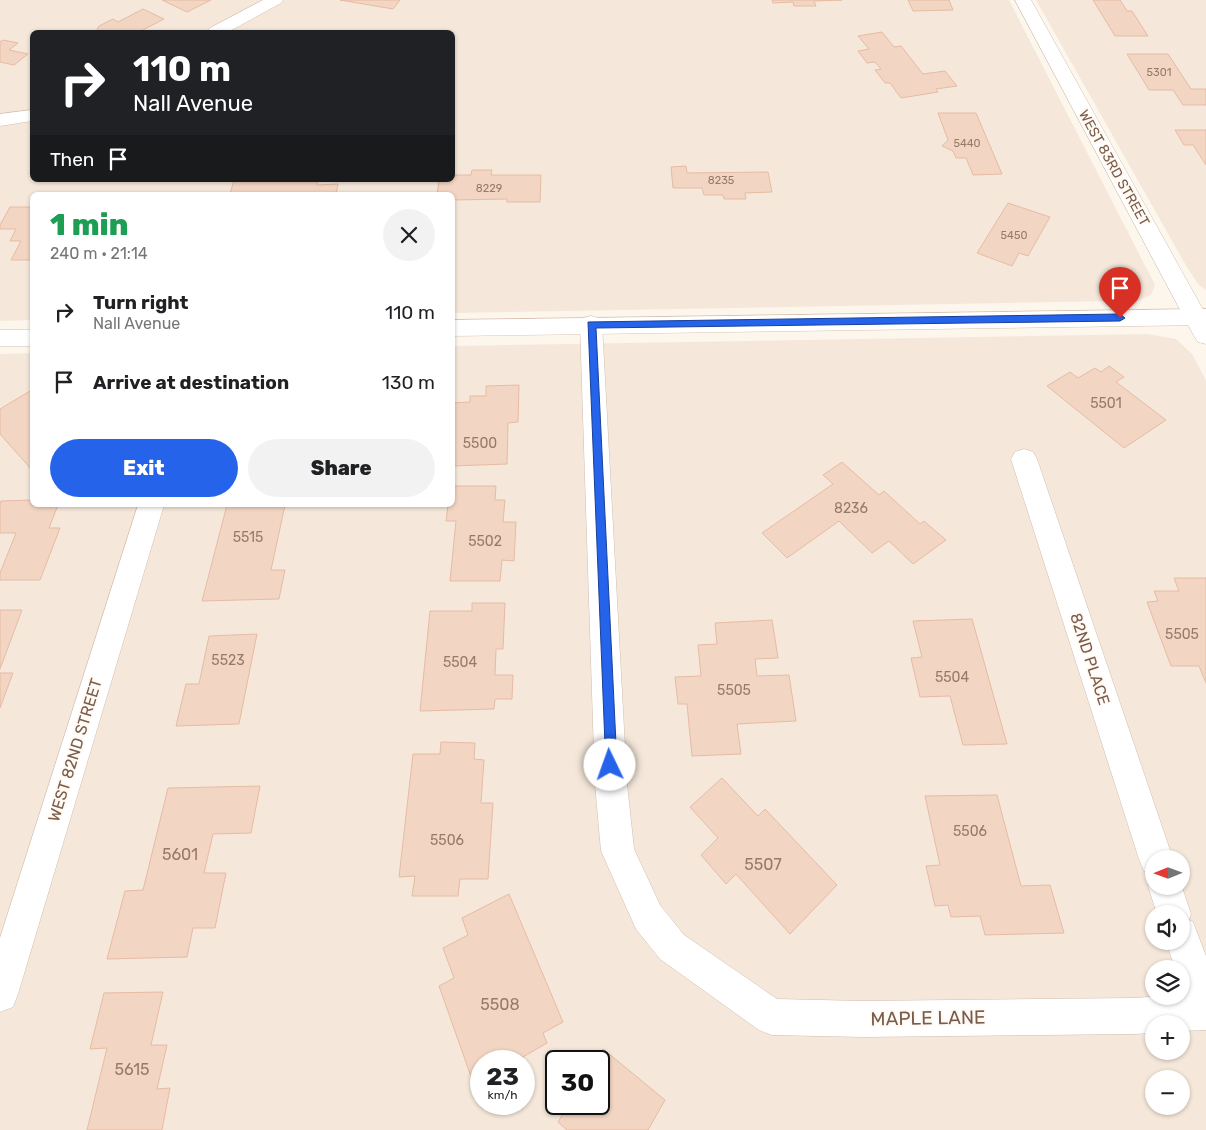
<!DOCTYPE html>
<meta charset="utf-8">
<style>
:root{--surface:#fff;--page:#f2f2f2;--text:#202124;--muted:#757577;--accent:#2563eb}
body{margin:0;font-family:Rubik,sans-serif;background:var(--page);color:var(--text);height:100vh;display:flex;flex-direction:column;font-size:19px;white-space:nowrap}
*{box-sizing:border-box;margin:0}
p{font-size:16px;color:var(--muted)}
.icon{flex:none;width:28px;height:28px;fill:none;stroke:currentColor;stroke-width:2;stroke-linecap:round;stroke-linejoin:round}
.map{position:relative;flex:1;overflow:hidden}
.side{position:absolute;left:30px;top:192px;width:425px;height:315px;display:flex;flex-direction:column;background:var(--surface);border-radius:8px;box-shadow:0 1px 4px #0004}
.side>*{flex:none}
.hud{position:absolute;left:30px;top:30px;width:425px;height:152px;border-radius:8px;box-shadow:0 1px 4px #0004;background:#202124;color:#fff;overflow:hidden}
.needle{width:32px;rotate:269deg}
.tools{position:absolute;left:1145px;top:850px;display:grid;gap:10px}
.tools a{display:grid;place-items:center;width:45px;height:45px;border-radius:50%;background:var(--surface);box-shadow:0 1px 4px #0004;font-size:25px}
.speed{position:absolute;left:470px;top:1050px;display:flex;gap:10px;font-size:25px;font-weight:700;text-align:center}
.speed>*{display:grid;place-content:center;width:65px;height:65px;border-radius:50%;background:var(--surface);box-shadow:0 1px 4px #0004;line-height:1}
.speed small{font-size:12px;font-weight:400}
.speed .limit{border:2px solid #111;border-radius:8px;background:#fff;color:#111}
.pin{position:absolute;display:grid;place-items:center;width:42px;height:42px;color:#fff;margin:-51px -21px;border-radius:50% 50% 50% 0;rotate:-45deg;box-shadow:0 0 5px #0007}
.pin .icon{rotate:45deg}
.me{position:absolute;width:55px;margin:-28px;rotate:357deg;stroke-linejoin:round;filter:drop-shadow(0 0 4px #0008)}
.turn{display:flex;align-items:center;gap:18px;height:105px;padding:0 20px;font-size:22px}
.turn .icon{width:65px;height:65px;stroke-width:2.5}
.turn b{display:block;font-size:35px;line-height:42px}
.then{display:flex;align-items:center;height:48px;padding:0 20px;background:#0003;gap:10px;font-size:19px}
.round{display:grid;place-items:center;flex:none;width:52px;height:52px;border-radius:26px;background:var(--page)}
.summary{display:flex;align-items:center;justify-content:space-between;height:85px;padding:0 20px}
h1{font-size:30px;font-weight:800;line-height:38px;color:#1e9e55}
.button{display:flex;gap:10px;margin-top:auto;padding:10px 20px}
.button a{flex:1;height:58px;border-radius:30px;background:var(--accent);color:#fff;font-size:20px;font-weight:800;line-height:58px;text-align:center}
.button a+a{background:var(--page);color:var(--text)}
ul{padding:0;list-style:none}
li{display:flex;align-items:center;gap:15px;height:70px;padding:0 20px}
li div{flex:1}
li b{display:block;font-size:19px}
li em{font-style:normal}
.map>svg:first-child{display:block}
.residential{fill:#f5e8da;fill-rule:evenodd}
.building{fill:#f3d5c3;stroke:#e6bba3}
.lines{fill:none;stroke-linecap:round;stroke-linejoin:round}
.minor-casing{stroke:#d1beb0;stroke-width:1}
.tertiary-casing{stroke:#d1beb0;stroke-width:1}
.secondary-casing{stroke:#d6c0b0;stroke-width:1}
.minor{fill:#fff;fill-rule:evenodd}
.tertiary{fill:#fff;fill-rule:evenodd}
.secondary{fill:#fff;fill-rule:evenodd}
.route{fill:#2563eb;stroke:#184099}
.labels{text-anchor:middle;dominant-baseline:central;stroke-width:4;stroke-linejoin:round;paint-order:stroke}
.far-number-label{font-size:11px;fill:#987a6a}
.far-street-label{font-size:14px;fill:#7a5c4d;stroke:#fffaf3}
.number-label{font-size:14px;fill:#987a6a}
.street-label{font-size:16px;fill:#7a5c4d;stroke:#fffaf3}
.near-number-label{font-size:16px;fill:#987a6a}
.near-street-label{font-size:19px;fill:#7a5c4d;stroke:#fffaf3}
</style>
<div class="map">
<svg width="1206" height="1130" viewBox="0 0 1206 1130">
<rect width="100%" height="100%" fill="#fdf6ec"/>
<g class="residential">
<path d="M0 0H1009L1155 285 1151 295 1139 300 1117 301 453 313 452 195H32V320L0 321ZM32 32H452V180H32Z"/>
<polygon points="1036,0 1206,0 1206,290 1199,285 1188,269"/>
<path d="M1148 334 1176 339 1192 354 1206 380V1130H0V354L32 353V505H452L453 346ZM1154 859H1181V886H1154ZM1154 914H1181V941H1154ZM1154 969H1181V996H1154ZM1154 1024H1181V1051H1154ZM481 1061H524V1104H481ZM556 1061H599V1104H556ZM1154 1079H1181V1106H1154Z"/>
</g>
<g class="building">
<polygon points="162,0 211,0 187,12"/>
<polygon points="340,0 400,0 393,9"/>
<polygon points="772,0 842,0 814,1 816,6 794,6 793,2 773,3"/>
<polygon points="908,0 949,0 953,10 913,11"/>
<polygon points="1093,0 1120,0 1127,11 1132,11 1148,36 1115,36"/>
<polygon points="143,9 164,19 139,32 96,32 99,26 113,19 118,22"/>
<polygon points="882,32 894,47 901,46 923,74 945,71 957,86 936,89 938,92 901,98 890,83 885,83 875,70 881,69 875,62 867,63 858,51 869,49 858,36"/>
<polygon points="3,40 18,43 9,50 28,54 14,65 0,62 0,42"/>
<polygon points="1127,54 1168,54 1191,89 1206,89 1206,105 1183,105 1173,90 1149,90"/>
<polygon points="938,113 976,113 1002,174 973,175 966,158 956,158 953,151 942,146 948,140"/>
<polygon points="1175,130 1206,130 1206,165 1193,145 1184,145"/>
<polygon points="686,166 687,173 768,172 772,192 745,193 746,199 724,199 723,195 704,195 702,188 673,188 671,167"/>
<polygon points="472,170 492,170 491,175 541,175 540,202 507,202 507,199 452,200 452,195 437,195 439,180 452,180 452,175 471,175"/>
<polygon points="234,180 318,180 317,185 338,184 336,195 230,194"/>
<polygon points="1008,203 1050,217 1028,256 1019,253 1012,266 977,253"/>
<polygon points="10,207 32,207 32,260 11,260 21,241 10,241 16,229 0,229 0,225"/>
<polygon points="1109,366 1124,377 1116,382 1166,420 1124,448 1047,386 1070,372 1078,378 1095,368 1101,372"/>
<polygon points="519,385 518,422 508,423 507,464 452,466 452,403 470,402 470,396 486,396 486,386"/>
<polygon points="30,391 32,394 32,470 0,434 0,409"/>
<polygon points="842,462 879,495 884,491 920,524 924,521 946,540 913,564 889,541 872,553 839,521 787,558 762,533 833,484 823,475"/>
<polygon points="452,486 496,486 495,500 505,500 503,522 516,522 514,561 502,560 500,581 450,581 456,521 446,521 448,505 452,505"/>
<polygon points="32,500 32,505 58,505 49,528 60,528 40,580 0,580 0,573 16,533 0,533 0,504 1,501"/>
<polygon points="227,505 285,505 271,570 285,570 279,599 202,601"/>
<polygon points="1174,578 1206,578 1206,683 1199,666 1171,666 1147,602 1158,601 1154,591 1179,591"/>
<polygon points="472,603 505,603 503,649 496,649 495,675 513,675 512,699 495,699 494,709 420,711 430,611 472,611"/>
<polygon points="0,610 22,610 0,669"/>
<polygon points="972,619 1007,744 963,745 950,696 920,697 911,658 922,657 913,621"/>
<polygon points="772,620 778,658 755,659 757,676 789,675 796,721 737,724 741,754 692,756 687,704 678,704 675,677 701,676 698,645 717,644 715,623"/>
<polygon points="257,634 239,724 176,726 186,684 199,684 209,636"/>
<polygon points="0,673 13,673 0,708"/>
<polygon points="441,742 475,743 474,759 484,760 481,803 493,803 488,879 460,879 458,896 412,896 415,876 399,877 413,754 440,754"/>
<polygon points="722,778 758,816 765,809 837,885 790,934 736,874 726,884 701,855 718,838 690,807"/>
<polygon points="260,786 251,833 213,834 204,873 226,873 215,928 193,928 187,957 107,959 125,891 143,890 168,788"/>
<polygon points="997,795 1021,886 1050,885 1064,933 985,935 980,916 951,917 948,905 935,906 926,866 940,865 925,796"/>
<polygon points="509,894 563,1022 543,1033 547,1043 516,1061 481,1061 481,1081 474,1085 439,986 454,978 443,948 468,935 462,918"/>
<polygon points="163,992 151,1045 167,1045 157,1089 170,1088 162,1130 87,1130 107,1048 90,1049 104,993"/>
<polygon points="603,1049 665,1100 648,1130 567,1130 558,1122 569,1104 599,1104 599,1061 595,1061"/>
</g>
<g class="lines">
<defs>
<g id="minor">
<polygon points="263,0 283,0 281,3 228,32 207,32 210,28"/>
<polygon points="32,110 32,121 0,126 0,114"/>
<polygon points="591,316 599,318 602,324 627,784 634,849 660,905 684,935 777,999 863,1001 1133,998 1183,995 1181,969 1175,969 1166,941 1181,941 1181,914 1157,914 1148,886 1153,874 1144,871 1139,859 1011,459 1015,452 1024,449 1033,452 1037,459 1173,859 1154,859 1154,886 1181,886 1181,884 1191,914 1189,920 1193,922 1206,956 1206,1030 1181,1031 1181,1024 1154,1024 1154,1033 1133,1034 863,1037 772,1035 759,1030 660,959 636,929 601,851 595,784 580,324 583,318"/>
<polygon points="138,505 164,505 18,994 13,1007 0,1012 0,938"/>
</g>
<polygon id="tertiary" points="1015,0 1031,0 1206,315 1206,344 1198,342 1194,336"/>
<g id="secondary">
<polygon points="1206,309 1206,325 452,336 452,320"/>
<rect x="0" y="330" width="32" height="16"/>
</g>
</defs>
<use href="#minor" class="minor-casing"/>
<use href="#tertiary" class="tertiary-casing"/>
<use href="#secondary" class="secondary-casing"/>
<use href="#minor" class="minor"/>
<use href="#tertiary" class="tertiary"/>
<use href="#secondary" class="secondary"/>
</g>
<polygon class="route" points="1120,314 1125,318 1120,321 596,328 617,765 615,769 610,771 606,769 588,322"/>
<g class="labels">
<g class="far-number-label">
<text x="1159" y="72">5301</text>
<text x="967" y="143">5440</text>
<text x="721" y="180">8235</text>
<text x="489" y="188">8229</text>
<text x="1014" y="235">5450</text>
</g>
<g class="far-street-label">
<text transform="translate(1114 168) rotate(61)">WEST 83RD STREET</text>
</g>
<g class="number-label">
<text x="1106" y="403">5501</text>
<text x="480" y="443">5500</text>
<text x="851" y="508">8236</text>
<text x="248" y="537">5515</text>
<text x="485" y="541">5502</text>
<text x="1182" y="634">5505</text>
<text x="228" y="660">5523</text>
<text x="460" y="662">5504</text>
<text x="952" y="677">5504</text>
<text x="734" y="690">5505</text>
<text x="970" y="831">5506</text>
<text x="447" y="840">5506</text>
</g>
<g class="street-label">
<text transform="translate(1090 659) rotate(72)">82ND PLACE</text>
<text transform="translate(75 750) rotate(-73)">WEST 82ND STREET</text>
</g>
<g class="near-number-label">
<text x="180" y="854">5601</text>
<text x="763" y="864">5507</text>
<text x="500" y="1004">5508</text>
<text x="132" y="1069">5615</text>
</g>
<g class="near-street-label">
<text transform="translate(928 1018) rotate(-1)">MAPLE LANE</text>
</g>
</g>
</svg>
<div class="tools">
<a><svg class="needle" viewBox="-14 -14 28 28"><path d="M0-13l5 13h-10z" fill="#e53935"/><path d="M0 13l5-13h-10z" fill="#757577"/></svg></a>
<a><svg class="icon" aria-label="sound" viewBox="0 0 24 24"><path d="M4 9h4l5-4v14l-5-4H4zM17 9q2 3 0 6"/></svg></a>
<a><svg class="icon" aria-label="layers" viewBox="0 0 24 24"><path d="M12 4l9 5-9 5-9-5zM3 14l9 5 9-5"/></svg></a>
<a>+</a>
<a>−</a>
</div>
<div class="speed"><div>23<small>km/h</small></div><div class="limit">30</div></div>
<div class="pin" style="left:1120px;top:318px;background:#d93025"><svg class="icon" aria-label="arrive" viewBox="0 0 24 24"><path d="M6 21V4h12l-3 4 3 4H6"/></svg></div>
<svg class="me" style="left:610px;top:765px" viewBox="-20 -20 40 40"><circle r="19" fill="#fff"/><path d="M0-13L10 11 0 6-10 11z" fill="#2563eb"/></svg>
<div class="hud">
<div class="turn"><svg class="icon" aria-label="right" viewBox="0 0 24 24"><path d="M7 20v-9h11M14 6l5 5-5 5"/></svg><div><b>110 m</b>Nall Avenue</div></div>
<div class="then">Then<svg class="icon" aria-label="arrive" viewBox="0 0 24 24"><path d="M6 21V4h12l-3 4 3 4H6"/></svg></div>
</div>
<section class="side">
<div class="summary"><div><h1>1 min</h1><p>240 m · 21:14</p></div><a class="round"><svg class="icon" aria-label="close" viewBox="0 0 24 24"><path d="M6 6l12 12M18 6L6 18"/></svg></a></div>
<ul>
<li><svg class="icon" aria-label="right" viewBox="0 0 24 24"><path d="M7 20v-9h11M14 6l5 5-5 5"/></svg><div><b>Turn right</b><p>Nall Avenue</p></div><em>110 m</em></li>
<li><svg class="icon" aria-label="arrive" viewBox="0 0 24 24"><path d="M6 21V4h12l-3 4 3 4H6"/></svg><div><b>Arrive at destination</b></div><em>130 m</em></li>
</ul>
<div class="button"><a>Exit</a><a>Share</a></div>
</section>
</div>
